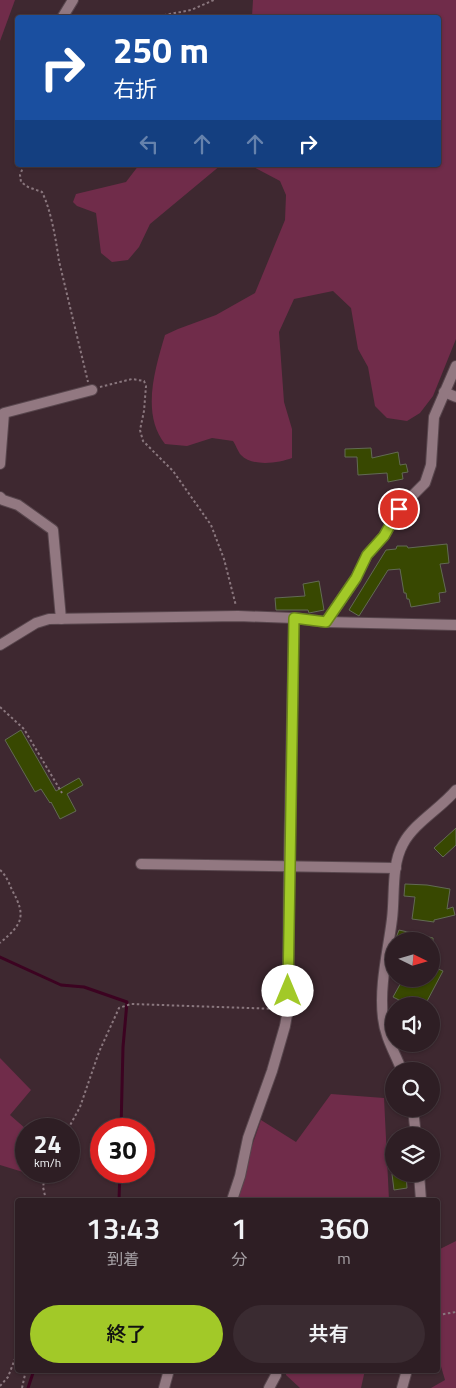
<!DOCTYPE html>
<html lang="ja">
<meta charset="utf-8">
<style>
:root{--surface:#2e1e24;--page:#3a2b31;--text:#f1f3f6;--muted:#a7a2a6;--line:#493c41;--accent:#a2c928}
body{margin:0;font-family:"Titillium Web","Noto Sans JP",sans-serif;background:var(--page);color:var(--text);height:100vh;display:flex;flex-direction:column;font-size:19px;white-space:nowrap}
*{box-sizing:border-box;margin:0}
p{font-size:16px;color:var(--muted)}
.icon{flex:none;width:28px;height:28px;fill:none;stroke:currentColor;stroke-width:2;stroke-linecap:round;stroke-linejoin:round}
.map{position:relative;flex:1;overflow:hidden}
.side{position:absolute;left:15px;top:1198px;width:425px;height:175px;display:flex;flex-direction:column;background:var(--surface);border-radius:5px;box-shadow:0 1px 4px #0004,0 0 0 1px var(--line)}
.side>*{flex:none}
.top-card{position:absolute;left:15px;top:15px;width:426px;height:152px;border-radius:5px;box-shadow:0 1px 4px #0004,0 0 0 1px var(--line);background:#1a4fa0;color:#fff;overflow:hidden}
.needle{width:32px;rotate:95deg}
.controls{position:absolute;left:385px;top:932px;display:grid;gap:10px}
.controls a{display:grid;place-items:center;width:55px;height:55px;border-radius:50%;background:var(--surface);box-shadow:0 1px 4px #0004,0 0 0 1px var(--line);font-size:25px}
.speed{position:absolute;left:15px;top:1118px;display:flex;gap:10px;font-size:25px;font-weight:700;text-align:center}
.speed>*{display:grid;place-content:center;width:65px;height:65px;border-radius:50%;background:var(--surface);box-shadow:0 1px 4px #0004,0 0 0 1px var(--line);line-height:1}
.speed small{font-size:12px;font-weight:400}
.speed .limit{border:8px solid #d22;background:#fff;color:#111}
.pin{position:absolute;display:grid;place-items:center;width:42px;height:42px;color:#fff;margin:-21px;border:2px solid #fff;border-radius:50%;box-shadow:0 1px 5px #0007}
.me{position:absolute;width:55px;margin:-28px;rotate:0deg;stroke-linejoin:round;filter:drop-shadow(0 0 4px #0008)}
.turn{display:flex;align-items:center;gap:18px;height:105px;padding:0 15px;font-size:22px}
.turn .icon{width:65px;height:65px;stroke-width:2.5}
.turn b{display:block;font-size:35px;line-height:42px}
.lanes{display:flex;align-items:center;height:48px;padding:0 15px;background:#0003;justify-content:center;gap:25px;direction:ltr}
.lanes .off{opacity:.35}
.eta{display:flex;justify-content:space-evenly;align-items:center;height:85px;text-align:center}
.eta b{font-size:30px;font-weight:600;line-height:35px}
.cta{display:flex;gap:10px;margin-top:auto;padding:10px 15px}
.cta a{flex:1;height:58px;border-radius:30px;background:var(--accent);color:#111;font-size:20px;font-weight:600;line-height:58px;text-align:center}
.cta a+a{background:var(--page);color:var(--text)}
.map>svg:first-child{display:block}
.green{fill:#702c4a}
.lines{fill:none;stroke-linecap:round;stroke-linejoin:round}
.stream{stroke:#3c0321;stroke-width:3}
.building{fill:#384801;stroke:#626a54}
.street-casing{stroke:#58464d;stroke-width:12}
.path{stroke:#8a777e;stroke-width:2;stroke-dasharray:2.5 2.5;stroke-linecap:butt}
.street{stroke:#927881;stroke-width:10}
.route-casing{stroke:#69831a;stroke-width:12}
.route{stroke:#a2c928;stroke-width:9}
</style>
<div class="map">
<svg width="456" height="1388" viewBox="0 0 456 1388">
<rect width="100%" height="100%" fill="#3e2830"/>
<g class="green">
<polygon points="0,0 15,0 0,41"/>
<path d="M253 0H456V339L433 396 420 413 407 421 387 418 375 406 368 367 358 349 351 308 333 291 294 299 279 332 284 402 292 429V458C279 463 252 467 241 455 238 452 236 445 233 441L212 438 187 446 165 444C141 414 155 369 165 335L178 329 216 315 255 293 285 220 286 195 280 181 250 165H439V18L250 17 252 16Z"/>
<polygon points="139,165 221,165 150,224 139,247 128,260 112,262 101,253 96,213 77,206 73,202 76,194 126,182"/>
<polygon points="0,1058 31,1090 10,1115 26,1129 26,1171 38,1171 36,1176 0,1165"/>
<polygon points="331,1094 384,1098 389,1200 233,1200 261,1120 296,1142"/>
<polygon points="456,1241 456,1388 431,1388 445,1380 438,1356 438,1250"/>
<polygon points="286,1370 365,1370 361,1388 300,1388 286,1375"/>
</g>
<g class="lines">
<g class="stream">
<polyline points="0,957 61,985 84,987 127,1002 123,1047 121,1129"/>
<polyline points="119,1200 120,1171"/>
<polyline points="28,1388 34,1370"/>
</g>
</g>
<g class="building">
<polygon points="371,448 372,458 398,452 400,465 406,464 408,472 402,473 403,479 388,482 387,473 358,475 357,457 345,457 345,449"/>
<polygon points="447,544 449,563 440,564 446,592 439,593 440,602 411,607 409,599 407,599 406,593 404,593 400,569 388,570 359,616 349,610 386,550 396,549 397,546 407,546 408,548"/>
<polygon points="319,581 324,610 309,613 308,610 276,610 275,598 305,596 303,584"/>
<polygon points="21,730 56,791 79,778 83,785 67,794 76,811 60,819 51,802 50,803 41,789 35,792 5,740"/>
<polygon points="456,828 456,845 443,857 434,848"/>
<polygon points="405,884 427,885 450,889 447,909 453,907 455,915 434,920 434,922 412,919 415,897 404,896"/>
<polygon points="399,930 433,938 433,941 407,941 396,938"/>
<polygon points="431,966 443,971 425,1005 409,997 405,1003 393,997 403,979 431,979"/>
<polygon points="392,1174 406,1174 407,1188 394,1190"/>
</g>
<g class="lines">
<defs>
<g id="street">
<polyline points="62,18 73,0"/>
<polyline points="444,392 456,397"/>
<polyline points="0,464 4,413 92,390"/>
<polyline points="0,497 3,500 18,505 53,530 61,619"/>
<polyline points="326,622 356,578 367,555 384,536 399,509 425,483 431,465 434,417 456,366"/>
<polyline points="0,645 36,623 49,619 238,616 294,618 326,622 456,625"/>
<polyline points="141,864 396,868"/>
<path d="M402 1071C395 1053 385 1037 383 1018 379 985 388 952 392 919 395 896 391 866 403 844 414 823 440 809 456 790"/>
<polyline points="413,1109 416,1136"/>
<polyline points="419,1174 421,1200"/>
<polyline points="232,1200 240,1176 248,1138 272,1071 285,1026 288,1009 289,866 294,618"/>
<polyline points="164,1388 169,1370"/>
<polyline points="269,1388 276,1375"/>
<polyline points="402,1388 407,1370"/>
</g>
</defs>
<use href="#street" class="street-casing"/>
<g class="path">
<polyline points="149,18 191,10 214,0"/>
<path d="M24 165 20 175 21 182 28 187 42 192C51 210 56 240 59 261L88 382"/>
<polyline points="100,387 132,379 144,381 146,386 144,411 140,430 143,441 173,471 211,525 224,559 236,606"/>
<polyline points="0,707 24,729 62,793"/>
<path d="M0 870C6 875 9 883 12 890 27 917 22 924 0 943"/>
<polyline points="68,1129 80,1107 99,1052 119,1008 131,1004 279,1009"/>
<polyline points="46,1200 43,1187 46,1171"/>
<polyline points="438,1315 456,1312"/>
<polyline points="0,1386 8,1377 18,1351"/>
<polyline points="22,1388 26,1370"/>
</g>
<use href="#street" class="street"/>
</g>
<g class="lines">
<defs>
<polyline id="route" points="288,991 294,618 326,622 356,578 367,555 384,536 399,509"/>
</defs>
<use href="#route" class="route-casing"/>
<use href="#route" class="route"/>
</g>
</svg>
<div class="controls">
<a><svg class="needle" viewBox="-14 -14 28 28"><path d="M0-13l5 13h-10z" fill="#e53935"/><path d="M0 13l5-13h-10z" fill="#a7a2a6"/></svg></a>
<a><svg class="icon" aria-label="sound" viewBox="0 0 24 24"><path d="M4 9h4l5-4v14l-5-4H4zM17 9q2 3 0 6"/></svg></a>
<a><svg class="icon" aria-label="search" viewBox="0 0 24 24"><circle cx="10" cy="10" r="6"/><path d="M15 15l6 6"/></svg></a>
<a><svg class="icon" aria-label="layers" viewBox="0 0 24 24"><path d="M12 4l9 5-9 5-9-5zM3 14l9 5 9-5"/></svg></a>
</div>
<div class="speed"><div>24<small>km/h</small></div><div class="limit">30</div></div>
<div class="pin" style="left:399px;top:509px;background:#d93025"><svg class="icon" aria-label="arrive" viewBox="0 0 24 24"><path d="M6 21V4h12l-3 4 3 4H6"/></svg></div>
<svg class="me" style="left:288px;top:991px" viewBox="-20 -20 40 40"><circle r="19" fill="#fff"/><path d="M0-13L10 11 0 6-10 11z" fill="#a2c928"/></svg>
<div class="top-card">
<div class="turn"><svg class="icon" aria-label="right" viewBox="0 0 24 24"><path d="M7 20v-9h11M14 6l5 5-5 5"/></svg><div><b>250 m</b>右折</div></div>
<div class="lanes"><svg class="icon off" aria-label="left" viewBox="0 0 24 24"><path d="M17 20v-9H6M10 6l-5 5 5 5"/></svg><svg class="icon off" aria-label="ahead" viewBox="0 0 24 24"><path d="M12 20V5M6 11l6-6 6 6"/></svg><svg class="icon off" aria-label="ahead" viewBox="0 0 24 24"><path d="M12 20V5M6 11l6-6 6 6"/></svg><svg class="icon" aria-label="right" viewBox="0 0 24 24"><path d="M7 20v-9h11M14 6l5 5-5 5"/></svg></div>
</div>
<section class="side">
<div class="eta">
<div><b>13:43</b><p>到着</p></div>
<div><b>1</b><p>分</p></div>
<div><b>360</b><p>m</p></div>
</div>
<div class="cta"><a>終了</a><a>共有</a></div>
</section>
</div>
